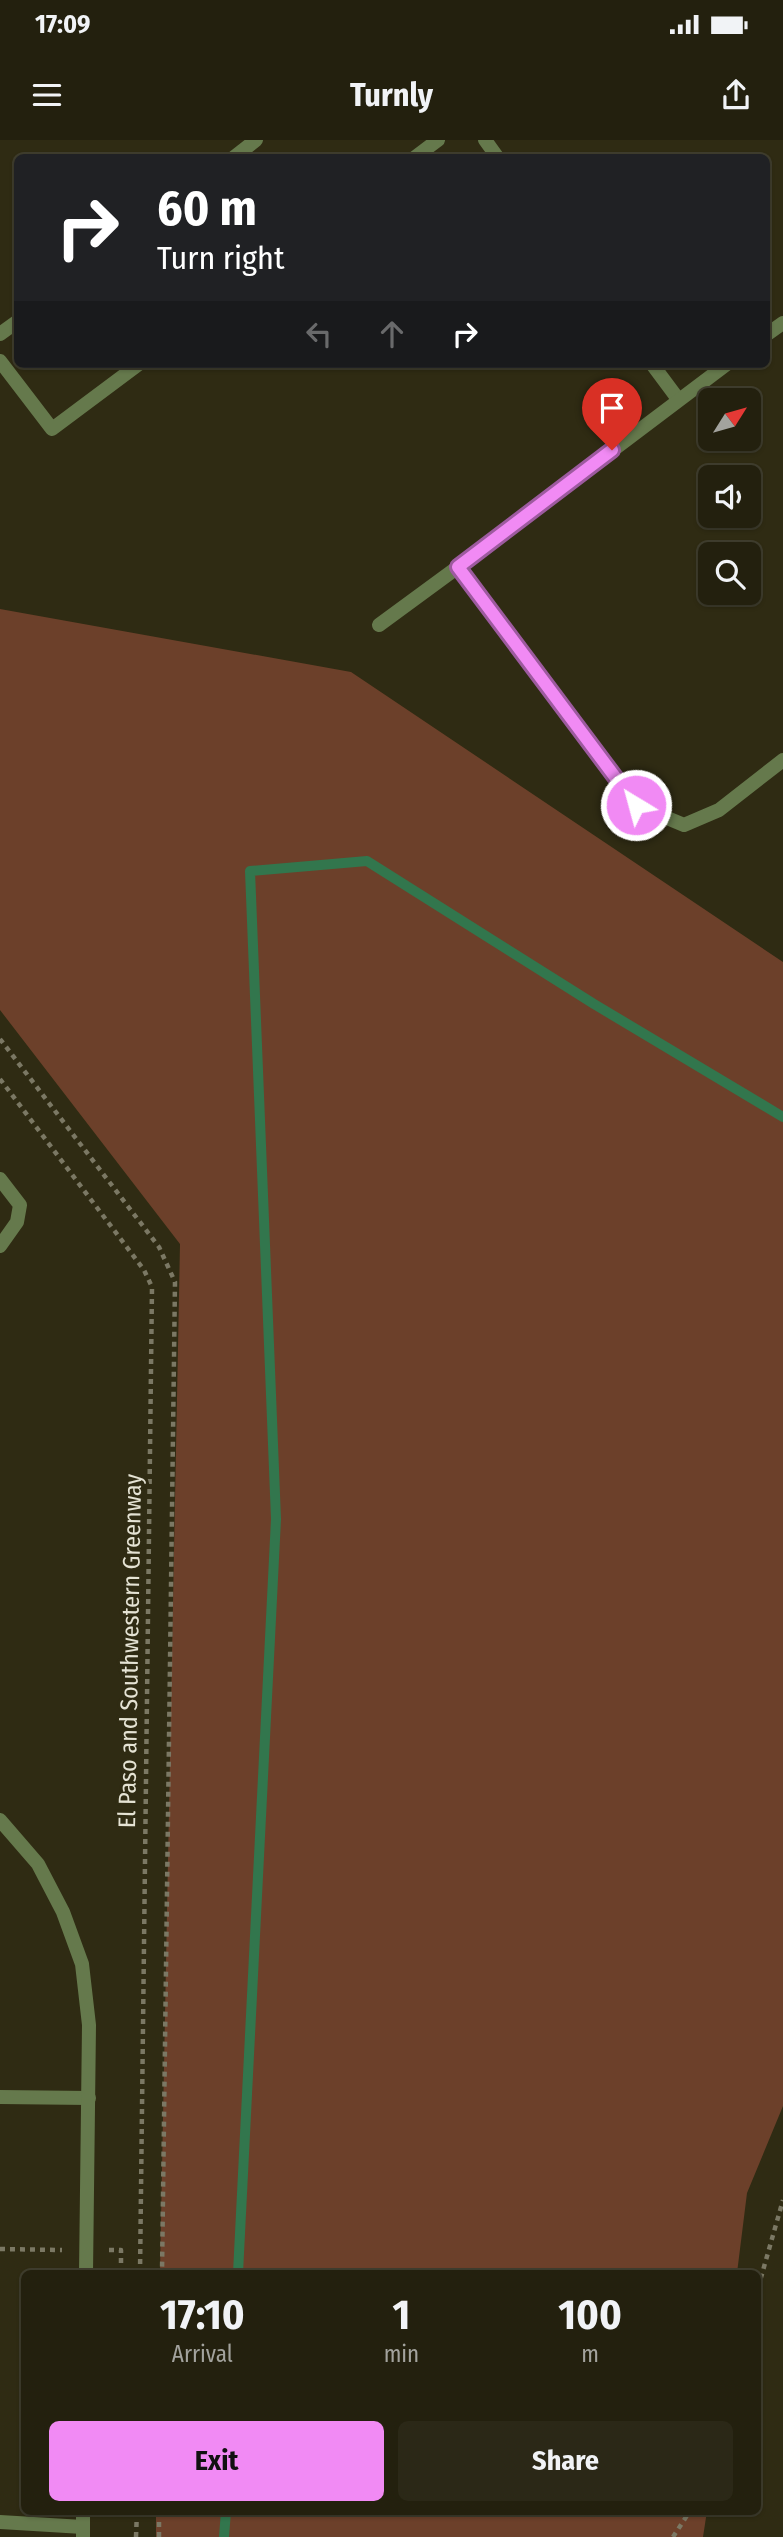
<!DOCTYPE html>
<style>
:root{--surface:#23200e;--page:#2b2817;--text:#f1f3f6;--muted:#a3a39e;--line:#403e2e;--accent:#f18af4}
body{margin:0;font-family:"Fira Sans Condensed",sans-serif;background:var(--page);color:var(--text);height:100vh;display:flex;flex-direction:column;font-size:26px;white-space:nowrap}
*{box-sizing:border-box;margin:0}
p{font-size:23px;color:var(--muted)}
.icon{flex:none;width:38px;height:38px;fill:none;stroke:currentColor;stroke-width:2;stroke-linecap:round;stroke-linejoin:round}
.map{position:relative;flex:1;overflow:hidden}
.sheet{position:absolute;left:21px;top:2130px;width:740px;height:245px;display:flex;flex-direction:column;background:var(--surface);border-radius:10px;box-shadow:0 2px 5px #0004,0 0 0 2px var(--line)}
.sheet>*{flex:none}
.banner{position:absolute;left:14px;top:14px;width:756px;height:214px;border-radius:10px;box-shadow:0 2px 5px #0004,0 0 0 2px var(--line);background:#202124;color:#fff;overflow:hidden}
.needle{width:46px;rotate:53deg}
.tools{position:absolute;left:698px;top:248px;display:grid;gap:14px}
.tools a{display:grid;place-items:center;width:63px;height:63px;border-radius:10px;background:var(--surface);box-shadow:0 2px 5px #0004,0 0 0 2px var(--line);font-size:35px}
.pin{position:absolute;display:grid;place-items:center;width:60px;height:60px;color:#fff;margin:-72px -30px;border-radius:50% 50% 50% 0;rotate:-45deg;box-shadow:0 0 7px #0007}
.pin .icon{rotate:45deg}
.me{position:absolute;width:77px;margin:-38px;rotate:323deg;stroke-linejoin:round;filter:drop-shadow(0 0 5px #0008)}
.turn{display:flex;align-items:center;gap:24px;height:147px;padding:0 28px;font-size:32px}
.turn .icon{width:91px;height:91px;stroke-width:2.5}
.turn b{display:block;font-size:49px;line-height:60px}
.lanes{display:flex;align-items:center;height:66px;padding:0 28px;background:#0003;justify-content:center;gap:35px;direction:ltr}
.lanes .off{opacity:.35}
.eta{display:flex;justify-content:space-evenly;align-items:center;height:119px;text-align:center}
.eta b{font-size:42px;font-weight:700;line-height:49px}
.primary-button{display:flex;gap:14px;margin-top:auto;padding:14px 28px}
.primary-button a{flex:1;height:80px;border-radius:10px;background:var(--accent);color:#111;font-size:28px;font-weight:700;line-height:80px;text-align:center}
.primary-button a+a{background:var(--page);color:var(--text)}
.status{display:flex;justify-content:space-between;align-items:center;height:49px;padding:0 35px;background:var(--surface);direction:ltr}
.status svg{height:19px;fill:currentColor}
header{display:flex;justify-content:space-between;align-items:center;height:91px;padding:0 28px;background:var(--surface);font-size:32px;font-weight:700}
.map>svg:first-child{display:block}
.green{fill:#6c402a}
.lines{fill:none;stroke-linecap:round;stroke-linejoin:round}
.stream{stroke:#32764d;stroke-width:10}
.path{stroke:#7b7864;stroke-width:4.5;stroke-dasharray:5 5;stroke-linecap:butt}
.lane{stroke:#65794c;stroke-width:14}
.street{stroke:#65794c;stroke-width:14}
.route-casing{stroke:#9d5a9f;stroke-width:18}
.route{stroke:#f18af4;stroke-width:12}
.labels{text-anchor:middle;dominant-baseline:central;stroke-width:6;stroke-linejoin:round;paint-order:stroke}
.street-label{font-size:24px;fill:#e5e3d4;stroke:#2f2b13}
</style>
<div class="status"><b>17:09</b><svg viewBox="0 0 49 12"><path d="M0 12V9h3v3zM5 12V6h3v6zM10 12V3h3v9zM15 12V0h3v12zM26 1h20v11H26zM47 4h2v5h-2z"/></svg></div>
<header><svg class="icon" aria-label="menu" viewBox="0 0 24 24"><path d="M4 6h16M4 12h16M4 18h16"/></svg>Turnly<svg class="icon" aria-label="share" viewBox="0 0 24 24"><path d="M12 15V3M7 8l5-5 5 5M5 13v7h14v-7"/></svg></header>
<div class="map">
<svg width="783" height="2397" viewBox="0 0 783 2397">
<rect width="100%" height="100%" fill="#2f2b13"/>
<g class="green">
<polygon points="0,469 351,532 783,822 783,1966 747,2053 737,2133 160,2133 180,1104 0,870"/>
<polygon points="156,2371 707,2371 703,2397 156,2397"/>
</g>
<g class="lines">
<g class="stream">
<polyline points="238,2133 276,1379 250,731 367,721 594,864 783,977"/>
<polyline points="224,2397 226,2371"/>
</g>
<g class="path">
<polyline points="0,899 159,1107 175,1142 162,2133"/>
<polyline points="0,939 144,1130 152,1147 140,2133"/>
<polyline points="0,2109 62,2110"/>
<polyline points="109,2110 121,2110 121,2133"/>
<polyline points="758,2148 783,2060"/>
<polyline points="136,2397 137,2371"/>
<polyline points="159,2397 159,2371"/>
<polyline points="673,2397 690,2371"/>
</g>
<g class="lane">
<polyline points="485,0 498,18"/>
<polyline points="233,18 256,0"/>
<polyline points="414,18 438,0"/>
<polyline points="0,194 18,181"/>
<polyline points="766,195 783,183"/>
<polyline points="0,221 52,289 139,224"/>
<polyline points="652,224 678,259"/>
<polyline points="458,427 727,224"/>
<polyline points="379,485 458,427 636,665 684,685 719,670 783,620"/>
<polyline points="0,1039 20,1065 17,1082 0,1106"/>
<polyline points="0,1957 89,1958"/>
<polyline points="0,2382 83,2387"/>
</g>
<g class="street">
<polyline points="0,1680 38,1724 63,1772 82,1824 89,1885 86,2133"/>
<polyline points="83,2397 83,2371"/>
</g>
</g>
<g class="lines">
<defs>
<polyline id="route" points="612,310 458,427 636,665"/>
</defs>
<use href="#route" class="route-casing"/>
<use href="#route" class="route"/>
</g>
<g class="labels">
<g class="street-label">
<text transform="translate(130 1511) rotate(-89)">El Paso and Southwestern Greenway</text>
</g>
</g>
</svg>
<div class="tools">
<a><svg class="needle" viewBox="-14 -14 28 28"><path d="M0-13l5 13h-10z" fill="#e53935"/><path d="M0 13l5-13h-10z" fill="#a3a39e"/></svg></a>
<a><svg class="icon" aria-label="sound" viewBox="0 0 24 24"><path d="M4 9h4l5-4v14l-5-4H4zM17 9q2 3 0 6"/></svg></a>
<a><svg class="icon" aria-label="search" viewBox="0 0 24 24"><circle cx="10" cy="10" r="6"/><path d="M15 15l6 6"/></svg></a>
</div>
<div class="pin" style="left:612px;top:310px;background:#d93025"><svg class="icon" aria-label="arrive" viewBox="0 0 24 24"><path d="M6 21V4h12l-3 4 3 4H6"/></svg></div>
<svg class="me" style="left:636px;top:665px" viewBox="-20 -20 40 40"><circle r="17" fill="#f18af4" stroke="#fff" stroke-width="3"/><path d="M0-11L8 9 0 5-8 9z" fill="#fff"/></svg>
<div class="banner">
<div class="turn"><svg class="icon" aria-label="right" viewBox="0 0 24 24"><path d="M7 20v-9h11M14 6l5 5-5 5"/></svg><div><b>60 m</b>Turn right</div></div>
<div class="lanes"><svg class="icon off" aria-label="left" viewBox="0 0 24 24"><path d="M17 20v-9H6M10 6l-5 5 5 5"/></svg><svg class="icon off" aria-label="ahead" viewBox="0 0 24 24"><path d="M12 20V5M6 11l6-6 6 6"/></svg><svg class="icon" aria-label="right" viewBox="0 0 24 24"><path d="M7 20v-9h11M14 6l5 5-5 5"/></svg></div>
</div>
<section class="sheet">
<div class="eta">
<div><b>17:10</b><p>Arrival</p></div>
<div><b>1</b><p>min</p></div>
<div><b>100</b><p>m</p></div>
</div>
<div class="primary-button"><a>Exit</a><a>Share</a></div>
</section>
</div>
